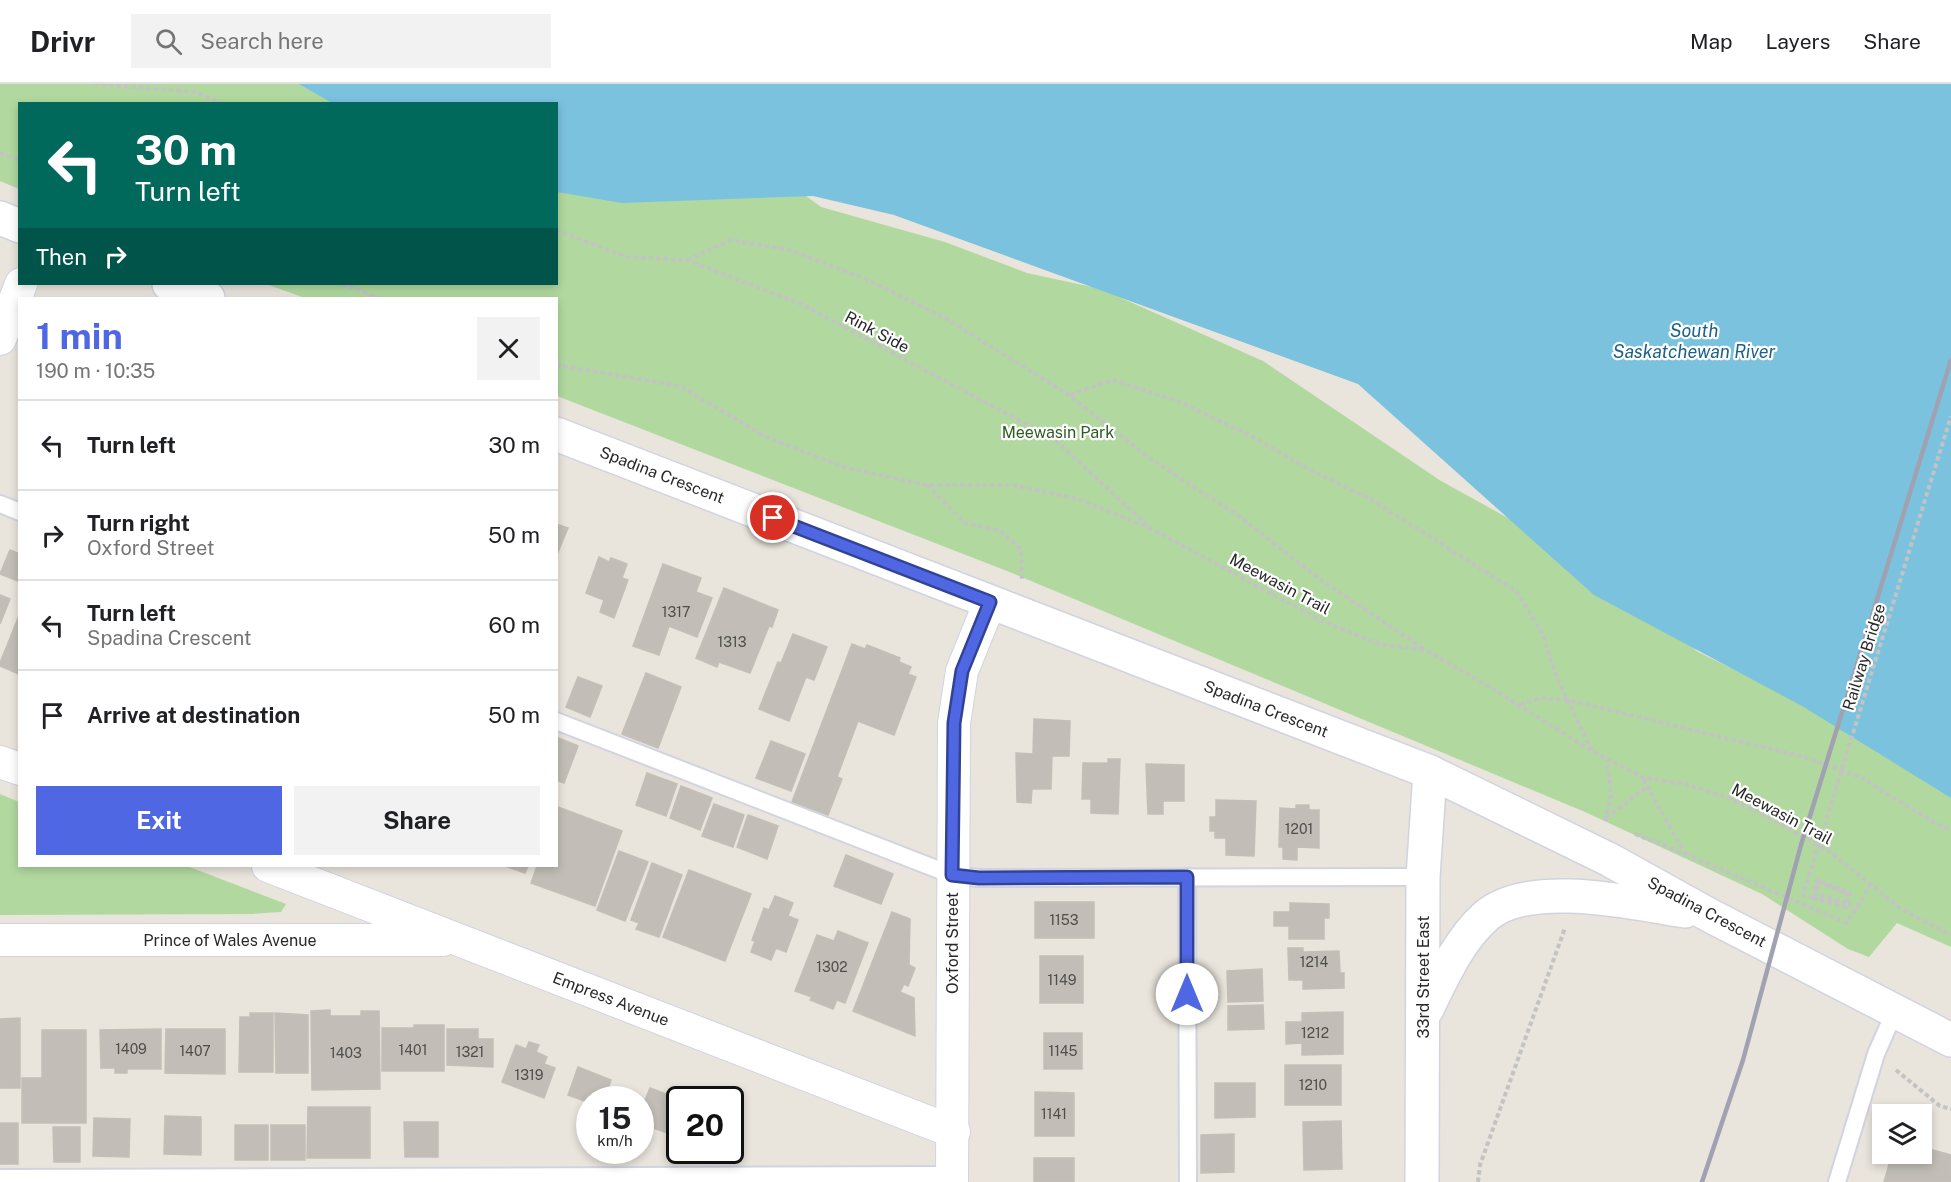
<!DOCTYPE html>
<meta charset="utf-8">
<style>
:root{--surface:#fff;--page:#f2f2f2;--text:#202124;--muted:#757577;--line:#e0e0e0;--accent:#4f67e3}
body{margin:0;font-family:"Public Sans",sans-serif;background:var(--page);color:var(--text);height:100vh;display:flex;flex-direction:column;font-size:22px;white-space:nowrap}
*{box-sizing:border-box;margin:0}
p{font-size:20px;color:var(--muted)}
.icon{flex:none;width:33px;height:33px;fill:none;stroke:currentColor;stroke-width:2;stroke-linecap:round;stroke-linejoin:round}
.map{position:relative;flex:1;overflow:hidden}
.sheet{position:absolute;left:18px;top:213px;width:540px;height:570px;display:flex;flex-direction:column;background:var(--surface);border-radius:0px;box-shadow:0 3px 9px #0003}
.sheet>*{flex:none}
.guide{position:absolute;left:18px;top:18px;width:540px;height:183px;border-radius:0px;box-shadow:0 3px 9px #0003;background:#00695c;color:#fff;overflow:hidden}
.fabs{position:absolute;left:1872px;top:1020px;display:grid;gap:12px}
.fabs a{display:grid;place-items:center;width:60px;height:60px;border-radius:0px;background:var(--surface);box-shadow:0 3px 9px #0003;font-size:30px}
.speed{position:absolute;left:576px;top:1002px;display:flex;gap:12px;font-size:30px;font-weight:700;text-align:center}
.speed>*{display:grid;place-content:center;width:78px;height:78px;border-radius:50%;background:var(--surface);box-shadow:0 3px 9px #0003;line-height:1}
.speed small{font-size:15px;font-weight:400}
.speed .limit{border:3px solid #111;border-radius:9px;background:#fff;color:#111}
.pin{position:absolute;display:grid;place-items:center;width:51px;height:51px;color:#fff;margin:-26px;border:3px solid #fff;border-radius:50%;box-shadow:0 2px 6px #0007}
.me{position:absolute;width:66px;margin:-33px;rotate:0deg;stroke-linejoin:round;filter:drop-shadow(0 0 4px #0008)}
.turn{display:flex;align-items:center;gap:21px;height:126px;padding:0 18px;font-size:27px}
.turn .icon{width:78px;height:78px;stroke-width:2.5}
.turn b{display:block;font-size:42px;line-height:51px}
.then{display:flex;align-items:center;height:57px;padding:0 18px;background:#0003;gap:12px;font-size:22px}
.round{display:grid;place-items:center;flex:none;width:63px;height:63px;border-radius:0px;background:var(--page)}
.overview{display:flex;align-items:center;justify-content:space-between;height:102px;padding:0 18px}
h1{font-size:36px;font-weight:700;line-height:45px;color:var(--accent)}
.primary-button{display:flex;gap:12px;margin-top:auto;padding:12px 18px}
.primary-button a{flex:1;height:69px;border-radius:0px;background:var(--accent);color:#fff;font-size:24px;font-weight:700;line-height:69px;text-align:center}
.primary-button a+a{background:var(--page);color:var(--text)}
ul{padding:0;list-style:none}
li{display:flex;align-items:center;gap:18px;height:90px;padding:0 18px;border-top:2px solid var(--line)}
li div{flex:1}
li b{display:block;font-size:22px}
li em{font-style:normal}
header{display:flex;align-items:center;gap:36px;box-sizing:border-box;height:84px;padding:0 30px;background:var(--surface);border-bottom:2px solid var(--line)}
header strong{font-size:28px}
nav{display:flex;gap:33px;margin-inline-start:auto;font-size:21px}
.search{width:420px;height:54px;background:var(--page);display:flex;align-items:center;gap:15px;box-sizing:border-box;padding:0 21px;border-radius:0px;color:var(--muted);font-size:22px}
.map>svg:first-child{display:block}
.green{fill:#b1d99f}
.water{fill:#7bc2df}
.building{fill:#c2beb7;stroke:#c4bfb6;stroke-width:1.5}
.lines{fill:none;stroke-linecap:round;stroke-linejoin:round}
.lane-casing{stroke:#d1d4e0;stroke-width:20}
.street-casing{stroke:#d1d4e0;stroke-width:34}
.secondary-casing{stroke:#d1d4e0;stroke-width:36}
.path{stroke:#c3c3c3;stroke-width:4;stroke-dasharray:4.5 3;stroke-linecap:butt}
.lane{stroke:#fff;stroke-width:16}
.street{stroke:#fff;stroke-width:32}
.secondary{stroke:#fff;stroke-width:33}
.rail{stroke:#a0a2b1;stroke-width:4.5}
.path-bridge{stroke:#c3c3c3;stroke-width:4;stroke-dasharray:4.5 3;stroke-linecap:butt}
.route-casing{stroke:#334394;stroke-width:15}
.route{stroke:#4f67e3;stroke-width:10}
.labels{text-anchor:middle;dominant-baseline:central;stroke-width:4.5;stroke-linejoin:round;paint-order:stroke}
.number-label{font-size:14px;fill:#4f4e4c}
.street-label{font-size:16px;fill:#292929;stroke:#fff}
.park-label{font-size:16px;fill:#2d5c22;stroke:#fff}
.water-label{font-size:18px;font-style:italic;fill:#1d6188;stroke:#fff}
</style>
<header>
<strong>Drivr</strong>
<div class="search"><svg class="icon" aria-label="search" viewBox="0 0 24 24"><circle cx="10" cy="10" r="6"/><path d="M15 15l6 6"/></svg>Search here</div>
<nav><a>Map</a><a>Layers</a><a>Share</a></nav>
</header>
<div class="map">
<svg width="1951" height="1098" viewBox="0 0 1951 1098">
<rect width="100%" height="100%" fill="#e9e4dc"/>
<g class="green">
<polygon points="0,0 339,0 391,19 20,20 19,105 0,97"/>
<polygon points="557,69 791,101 821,123 945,158 1027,189 1101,205 1263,277 1441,397 1586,477 1698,568 1805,620 1951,700 1951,863 1897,839 1869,873 1848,865 1762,810 1585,728 1007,487 557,312 556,214 305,214 266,200 556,200"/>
<polygon points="0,710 19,718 20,782 187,782 286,820 281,828 252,830 0,831"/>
</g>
<polygon class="water" points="299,0 1951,0 1951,714 1802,622 1594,511 1358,300 894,131 813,112 622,119 557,108 556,20 332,19"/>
<g class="building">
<polygon points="556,440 568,444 556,473"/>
<polygon points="10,466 20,470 20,498 0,490"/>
<polygon points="599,473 609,478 611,474 627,480 622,494 628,496 614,534 600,528 604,516 586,509"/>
<polygon points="663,480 701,494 696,508 712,514 697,553 669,542 659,571 633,562"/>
<polygon points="724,504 778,526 772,543 769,542 750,589 719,578 717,583 696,574"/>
<polygon points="0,511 10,515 0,540"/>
<polygon points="20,529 20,589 19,590 0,582 0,579"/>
<polygon points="793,550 827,563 814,596 806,593 789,637 759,625 778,578 781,579"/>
<polygon points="852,560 865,565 867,561 900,574 899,578 911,583 908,590 916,593 894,651 858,637 837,693 842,695 828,731 792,718"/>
<polygon points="646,589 681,603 658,664 622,650"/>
<polygon points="578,593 602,602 590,633 566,623"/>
<polygon points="1034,635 1070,637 1069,672 1052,672 1051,705 1032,705 1031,719 1017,718 1016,669 1033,670"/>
<polygon points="556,653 578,662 564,699 556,696"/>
<polygon points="771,657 805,670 791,707 756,694"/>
<polygon points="1108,675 1120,675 1118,730 1091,729 1091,715 1082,715 1083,679 1108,679"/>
<polygon points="1146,680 1184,681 1184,717 1163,717 1163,730 1148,730"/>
<polygon points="647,689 677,700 666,732 636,721"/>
<polygon points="681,702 712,714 700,746 670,734"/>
<polygon points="1216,716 1256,717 1254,772 1226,771 1226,754 1215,754 1215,747 1210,747 1210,733 1216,733"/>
<polygon points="714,720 744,731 733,763 702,752"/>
<polygon points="1296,721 1309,721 1309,726 1319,726 1319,764 1297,763 1297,776 1283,775 1283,763 1279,763 1280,724 1296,725"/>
<polygon points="558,723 622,747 595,822 531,799 537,782 556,782"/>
<polygon points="748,731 778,742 767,775 737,763"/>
<polygon points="619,767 648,778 625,837 597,826"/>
<polygon points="846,771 893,790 881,820 834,802"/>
<polygon points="652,779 682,791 659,853 636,845 639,839 631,836"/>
<polygon points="505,782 528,782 525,789"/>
<polygon points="689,786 751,810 725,877 663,853"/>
<polygon points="775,812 793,819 788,832 798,836 786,868 776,864 771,876 751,868 755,857 752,856 764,824 769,826"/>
<rect x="1035" y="818" width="59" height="36"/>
<polygon points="1290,819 1329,820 1329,834 1324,834 1324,855 1289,855 1289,842 1274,842 1274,828 1290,828"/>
<polygon points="892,828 910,835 909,881 915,884 908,902 904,900 900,908 914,914 915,952 853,927"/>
<polygon points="838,847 868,859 845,919 837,916 833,925 810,916 812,913 795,907 817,851 834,857"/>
<polygon points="1288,864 1303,864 1303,868 1339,867 1340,889 1344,889 1344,904 1303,905 1303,896 1289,896"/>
<rect x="1040" y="872" width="43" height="47"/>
<polygon points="1262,885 1263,917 1228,918 1227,887"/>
<polygon points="1263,921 1264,945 1228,946 1228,922"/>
<polygon points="330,926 330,932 361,932 361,927 379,927 380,1005 312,1006 311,927"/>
<polygon points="1343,928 1343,970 1302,971 1302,959 1286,960 1286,938 1302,938 1302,929"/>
<polygon points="250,929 273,929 273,988 239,988 240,933 250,933"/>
<polygon points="275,929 308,931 308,989 276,989"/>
<polygon points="20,934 20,1004 0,1004 0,935"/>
<polygon points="414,941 444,941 444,987 382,987 382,944 414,944"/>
<polygon points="161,945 161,985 127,985 127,989 115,989 115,984 101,984 100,946"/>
<polygon points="166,945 225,945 225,990 165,989"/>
<polygon points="447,945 478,945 478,955 493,955 493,983 447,981"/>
<polygon points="42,946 86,946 86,1039 22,1039 22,994 42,994"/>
<rect x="1044" y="949" width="38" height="36"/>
<polygon points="529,958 539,961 536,968 547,973 544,980 555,984 544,1014 502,998 516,961 526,965"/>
<rect x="1285" y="981" width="56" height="40"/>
<polygon points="578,983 611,996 607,1008 619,1013 618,1016 590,1016 590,1019 568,1011"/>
<polygon points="1215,999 1255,999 1255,1033 1215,1034"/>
<polygon points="650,1004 682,1016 680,1016 678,1053 640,1039 640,1029"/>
<polygon points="1035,1008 1074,1009 1074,1052 1035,1052"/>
<polygon points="308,1023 370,1023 370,1074 307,1074"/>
<polygon points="165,1032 201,1033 201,1071 164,1070"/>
<polygon points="94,1034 130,1035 129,1073 93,1072"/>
<polygon points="1341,1037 1342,1085 1304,1086 1303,1038"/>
<polygon points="404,1038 438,1038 438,1073 405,1073"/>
<rect x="0" y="1039" width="18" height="41"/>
<rect x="235" y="1041" width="33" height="35"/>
<rect x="271" y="1041" width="34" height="35"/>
<polygon points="53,1043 80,1043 80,1078 54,1078"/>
<polygon points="1234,1050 1234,1088 1201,1089 1201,1051"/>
<polygon points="1922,1063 1951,1071 1951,1098 1884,1098 1892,1070 1922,1070"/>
<rect x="1034" y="1074" width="40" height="24"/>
</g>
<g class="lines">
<defs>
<g id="lane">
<polyline points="0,420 20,428"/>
<polyline points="556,637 952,791 979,794 1423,793"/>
<polyline points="1187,793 1188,1098"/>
<polyline points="0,1094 953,1091"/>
<polyline points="1837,1098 1876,970 1895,927"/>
</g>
<g id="street">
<polyline points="0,255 21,200"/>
<polyline points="0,678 20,685"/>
<polyline points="268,782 954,1048"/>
<polyline points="0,856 443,856"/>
<polyline points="952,1098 954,639 962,587 990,518"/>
</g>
<g id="secondary">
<polyline points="0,134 20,142"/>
<polyline points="169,200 208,214"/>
<polyline points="556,350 1430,688 1610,776 1709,831 1951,956"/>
<path d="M1427 925C1443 892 1459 856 1486 832 1529 795 1634 819 1685 827"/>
<polyline points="1422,1098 1423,793 1430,688"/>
</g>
</defs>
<use href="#lane" class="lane-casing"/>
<use href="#street" class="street-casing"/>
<use href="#secondary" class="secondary-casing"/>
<g class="path">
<polyline points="94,0 196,8 224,20"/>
<polyline points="0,69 20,77"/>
<polyline points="556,146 627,173 687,176 801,220 1054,355 1147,441"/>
<polyline points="687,176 731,156 789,166 866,195 945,234 1069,311 1148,373 1240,433 1318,494 1424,565"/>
<polyline points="342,200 380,214"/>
<polyline points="556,281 680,302 764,352 843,383 926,401 1012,401 1078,415 1150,444 1324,538 1379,560 1426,566 1488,602 1592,667 1642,693 1689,701 1729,714 1763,731 1830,768 1901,825 1951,851"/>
<polyline points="1070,311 1113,296 1180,318 1253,353 1310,386 1372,416 1517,508 1542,549 1557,594 1592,667"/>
<polyline points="927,401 965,439 1000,447 1021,465 1022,495"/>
<polyline points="1520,621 1540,614 1568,616 1804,673 1860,693 1931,737 1951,746"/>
<polyline points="1606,734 1648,702"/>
<polyline points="1605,737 1611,712 1607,675"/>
<polyline points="1635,750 1685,770 1642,693"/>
<polyline points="1685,770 1847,839 1870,802"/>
<polyline points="1813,814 1845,823 1850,809 1817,796 1813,809 1844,818 1847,810 1819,798 1815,812 1857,823"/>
<polyline points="1896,986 1940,1022 1951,1025"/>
<polyline points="1478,1098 1480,1081 1565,844"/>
</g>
<use href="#lane" class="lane"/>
<use href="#street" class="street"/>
<use href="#secondary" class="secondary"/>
<polyline class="rail" points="1702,1098 1743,976 1801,761 1951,276"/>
<polyline class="path-bridge" points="1813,814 1803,811 1951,332"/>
</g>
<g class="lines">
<defs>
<polyline id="route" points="773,434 990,518 962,587 954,639 952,791 979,794 1187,793 1187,910"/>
</defs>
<use href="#route" class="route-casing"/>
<use href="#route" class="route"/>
</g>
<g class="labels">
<g class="number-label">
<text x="676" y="528">1317</text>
<text x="732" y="558">1313</text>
<text x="1299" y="745">1201</text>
<text x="1064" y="836">1153</text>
<text x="1314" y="878">1214</text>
<text x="832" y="883">1302</text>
<text x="1062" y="896">1149</text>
<text x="1315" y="949">1212</text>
<text x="131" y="965">1409</text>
<text x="413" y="966">1401</text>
<text x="195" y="967">1407</text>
<text x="1063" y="967">1145</text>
<text x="470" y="968">1321</text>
<text x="346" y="969">1403</text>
<text x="529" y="991">1319</text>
<text x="1313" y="1001">1210</text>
<text x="1054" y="1030">1141</text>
</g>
<g class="street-label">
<text transform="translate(877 248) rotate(28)">Rink Side</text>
<text transform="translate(662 391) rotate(21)">Spadina Crescent</text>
<text transform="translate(1280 500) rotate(28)">Meewasin Trail</text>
<text transform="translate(1864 573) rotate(-73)">Railway Bridge</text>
<text transform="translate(1266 625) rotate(21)">Spadina Crescent</text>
<text transform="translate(1782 730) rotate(28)">Meewasin Trail</text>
<text transform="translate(1707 828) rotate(28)">Spadina Crescent</text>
<text x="230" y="856">Prince of Wales Avenue</text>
<text transform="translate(952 859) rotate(-90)">Oxford Street</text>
<text transform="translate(1423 893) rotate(-90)">33rd Street East</text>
<text transform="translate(611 915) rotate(21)">Empress Avenue</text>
</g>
<g class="park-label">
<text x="1058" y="348">Meewasin Park</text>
</g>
<g class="water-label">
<text x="1694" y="246">South<tspan x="1694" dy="21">Saskatchewan River</tspan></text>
</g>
</g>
</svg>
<div class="fabs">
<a><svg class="icon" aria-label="layers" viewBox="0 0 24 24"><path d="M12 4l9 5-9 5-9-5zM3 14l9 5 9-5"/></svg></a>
</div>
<div class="speed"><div>15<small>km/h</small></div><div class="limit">20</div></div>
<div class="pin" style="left:773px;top:434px;background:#d93025"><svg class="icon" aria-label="arrive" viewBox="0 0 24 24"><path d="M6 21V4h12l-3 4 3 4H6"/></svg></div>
<svg class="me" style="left:1187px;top:910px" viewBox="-20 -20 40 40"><circle r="19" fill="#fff"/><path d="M0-13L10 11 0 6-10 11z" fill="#4f67e3"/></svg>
<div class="guide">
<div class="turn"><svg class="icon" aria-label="left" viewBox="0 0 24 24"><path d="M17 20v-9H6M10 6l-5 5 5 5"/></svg><div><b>30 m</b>Turn left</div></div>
<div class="then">Then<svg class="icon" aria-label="right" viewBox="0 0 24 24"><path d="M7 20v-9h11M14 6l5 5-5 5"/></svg></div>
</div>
<section class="sheet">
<div class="overview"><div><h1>1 min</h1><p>190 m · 10:35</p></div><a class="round"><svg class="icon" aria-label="close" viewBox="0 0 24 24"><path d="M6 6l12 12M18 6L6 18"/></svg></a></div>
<ul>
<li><svg class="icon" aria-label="left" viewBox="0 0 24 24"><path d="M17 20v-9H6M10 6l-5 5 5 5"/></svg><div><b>Turn left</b></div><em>30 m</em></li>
<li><svg class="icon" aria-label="right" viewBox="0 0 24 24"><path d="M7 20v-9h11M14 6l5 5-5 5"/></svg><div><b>Turn right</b><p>Oxford Street</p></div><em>50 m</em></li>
<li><svg class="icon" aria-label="left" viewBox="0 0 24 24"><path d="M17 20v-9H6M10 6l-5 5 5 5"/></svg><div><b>Turn left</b><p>Spadina Crescent</p></div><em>60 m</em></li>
<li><svg class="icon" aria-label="arrive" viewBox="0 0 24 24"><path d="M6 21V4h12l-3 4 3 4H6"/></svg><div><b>Arrive at destination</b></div><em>50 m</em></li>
</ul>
<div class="primary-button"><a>Exit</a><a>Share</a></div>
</section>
</div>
